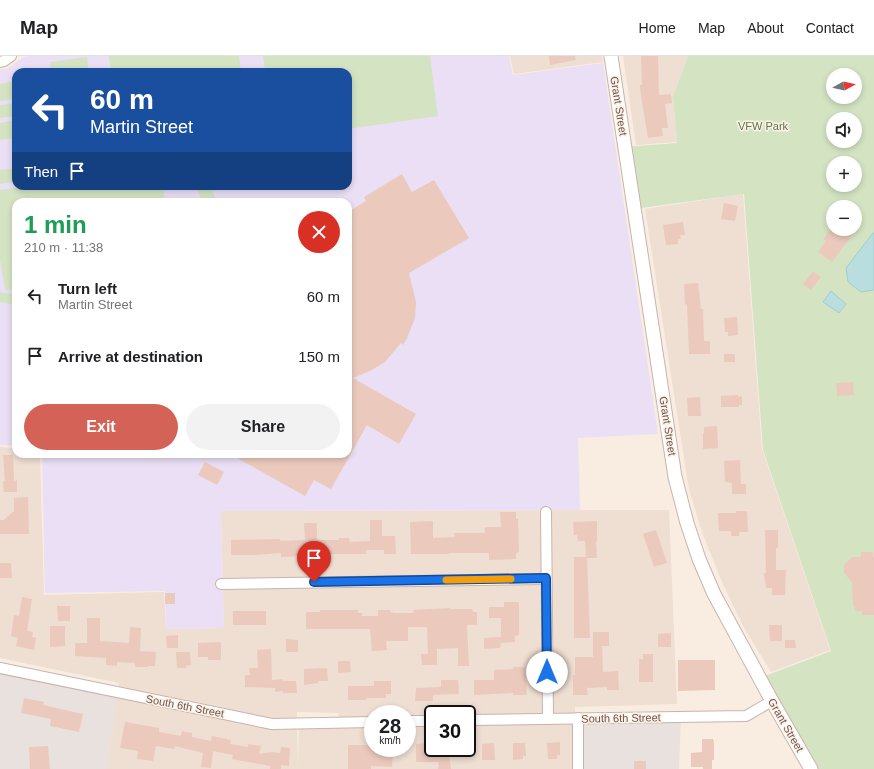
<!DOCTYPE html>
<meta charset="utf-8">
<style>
:root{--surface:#fff;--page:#f2f2f2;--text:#202124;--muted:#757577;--line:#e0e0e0;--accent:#d46256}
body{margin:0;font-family:Arial,sans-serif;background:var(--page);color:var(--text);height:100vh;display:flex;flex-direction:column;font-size:15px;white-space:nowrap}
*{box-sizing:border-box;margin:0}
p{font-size:13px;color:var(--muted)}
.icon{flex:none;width:22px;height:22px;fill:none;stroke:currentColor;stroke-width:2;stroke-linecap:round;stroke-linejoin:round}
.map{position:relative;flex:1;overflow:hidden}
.panel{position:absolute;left:12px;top:142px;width:340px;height:260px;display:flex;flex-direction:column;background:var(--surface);border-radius:12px;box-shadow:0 2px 6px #0003}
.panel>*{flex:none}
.top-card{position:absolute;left:12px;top:12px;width:340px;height:122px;border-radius:12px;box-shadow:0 2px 6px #0003;background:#1a4fa0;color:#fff;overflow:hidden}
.needle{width:26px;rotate:82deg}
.buttons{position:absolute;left:826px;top:12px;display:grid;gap:8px}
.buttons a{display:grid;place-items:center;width:36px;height:36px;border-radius:50%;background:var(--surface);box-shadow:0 2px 6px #0003;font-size:20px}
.speed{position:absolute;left:364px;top:649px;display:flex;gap:8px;font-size:20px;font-weight:700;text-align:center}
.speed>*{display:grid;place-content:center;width:52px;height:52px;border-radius:50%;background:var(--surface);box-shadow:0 2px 6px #0003;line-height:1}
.speed small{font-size:10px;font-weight:400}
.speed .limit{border:2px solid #111;border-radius:6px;background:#fff;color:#111}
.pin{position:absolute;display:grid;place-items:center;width:34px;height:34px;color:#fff;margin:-41px -17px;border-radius:50% 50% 50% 0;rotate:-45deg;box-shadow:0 0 4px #0007}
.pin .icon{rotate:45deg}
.me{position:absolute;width:44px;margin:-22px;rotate:0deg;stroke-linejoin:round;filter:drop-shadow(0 0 3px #0008)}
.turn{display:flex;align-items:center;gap:14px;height:84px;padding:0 12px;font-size:18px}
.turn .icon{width:52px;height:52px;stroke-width:2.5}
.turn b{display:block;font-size:28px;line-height:34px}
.then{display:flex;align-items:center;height:38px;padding:0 12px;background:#0003;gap:8px;font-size:15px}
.round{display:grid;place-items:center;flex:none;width:42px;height:42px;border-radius:21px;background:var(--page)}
.overview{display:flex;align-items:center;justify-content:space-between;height:68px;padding:0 12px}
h1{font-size:24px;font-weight:700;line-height:30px;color:#1e9e55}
.button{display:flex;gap:8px;margin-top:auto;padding:8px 12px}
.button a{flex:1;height:46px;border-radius:24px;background:var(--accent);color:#fff;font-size:16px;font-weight:700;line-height:46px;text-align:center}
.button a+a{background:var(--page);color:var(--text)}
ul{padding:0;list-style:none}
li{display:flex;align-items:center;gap:12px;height:60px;padding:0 12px}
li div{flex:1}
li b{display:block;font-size:15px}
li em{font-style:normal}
header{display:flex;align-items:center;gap:24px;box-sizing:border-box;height:56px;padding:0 20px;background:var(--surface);border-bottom:1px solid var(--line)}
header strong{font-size:19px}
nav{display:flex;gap:22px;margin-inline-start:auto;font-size:14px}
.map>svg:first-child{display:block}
.residential{fill:#efded2;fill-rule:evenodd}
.industrial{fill:#e8e1dd}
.education{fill:#eadff5;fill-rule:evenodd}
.green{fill:#d4e4c3;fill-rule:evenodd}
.water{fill:#badedf;stroke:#a1ced0}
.building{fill:#ebcabd}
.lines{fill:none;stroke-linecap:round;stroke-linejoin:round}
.minor-casing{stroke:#c8b4ab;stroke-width:12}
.tertiary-casing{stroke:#c8b4ab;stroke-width:15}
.minor{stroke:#fff;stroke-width:10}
.tertiary{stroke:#fff;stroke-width:13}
.route-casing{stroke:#114b97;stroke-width:10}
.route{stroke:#1a73e8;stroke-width:7}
.slow{stroke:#f59e0b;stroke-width:7}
.labels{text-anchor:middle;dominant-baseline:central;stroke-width:3;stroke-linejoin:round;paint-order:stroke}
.street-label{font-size:11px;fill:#6d544c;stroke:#fcf2e8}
.park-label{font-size:11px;fill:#5c7749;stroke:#fcf2e8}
</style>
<header>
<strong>Map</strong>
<nav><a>Home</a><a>Map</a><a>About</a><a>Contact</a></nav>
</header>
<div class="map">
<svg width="874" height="713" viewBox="0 0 874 713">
<rect width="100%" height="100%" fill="#f9ede2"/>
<g class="residential">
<polygon points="510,0 602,0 603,6 514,18"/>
<polygon points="623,0 688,0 673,40 677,86 636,89"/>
<polygon points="743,138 762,393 830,594 771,616 743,570 722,526 703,479 689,434 645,153"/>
<path d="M0 391 16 392V398H40L44 539 164 536 166 573 224 572 221 455 669 454 677 648 575 651V713H298L299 667 339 666V657L297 656 298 713H107L119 627 0 602ZM373 658H407V692H373ZM433 658H467V692H433Z"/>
</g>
<g class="industrial">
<polygon points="0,612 118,636 107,713 0,713"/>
<polygon points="681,661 679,713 578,713 578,662"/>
</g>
<path class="education" d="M30 0H509L513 19 603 7 658 378 578 382 580 454 221 455 224 572 166 573 165 535 45 537 42 398H348V146H16V390L0 389V14L7 13 24 1ZM16 16H348V130H16Z"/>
<g class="green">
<polygon points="109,0 239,0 241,16 111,16"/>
<polygon points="263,0 430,0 438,60 348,73 348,16 265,16"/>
<path d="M688 0H874V713H811L759 622 831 595 763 394 744 138 634 153 625 91 677 87 673 40ZM833 19H855V41H833ZM833 63H855V85H833ZM833 107H855V129H833ZM833 151H855V173H833Z"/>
<polygon points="87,1 89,16 51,16 50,6"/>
<polygon points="16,25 16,43 0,45 0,28"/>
<polygon points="16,47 16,60 0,62 0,49"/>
<polygon points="16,64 16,82 0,84 0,67"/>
<polygon points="16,112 16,125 0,128 0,114"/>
<polygon points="31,130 163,130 165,146 16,146 16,233 5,234 0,203 0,134"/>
<polygon points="195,130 210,130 217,146 203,146"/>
<polygon points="0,236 16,239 16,249 0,246"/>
</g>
<g class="water">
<polygon points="873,177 874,177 874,234 861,236 848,226 846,212"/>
<polygon points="831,235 846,248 839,257 823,246"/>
</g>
<g class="building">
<polygon points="549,0 575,0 576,4 550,9"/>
<polygon points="641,0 658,0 659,39 671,38 672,47 665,48 668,72 662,72 663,80 648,82 641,40 640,29 642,29"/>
<polygon points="402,118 412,136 434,124 469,182 409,217 416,246 415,262 407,282 403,289 401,287 385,306 370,315 353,322 416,358 399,388 367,369 331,433 314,424 305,440 230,398 348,398 348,156 366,145 364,141"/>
<polygon points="724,147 738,150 735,165 721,163"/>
<polygon points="683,166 685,179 680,179 681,183 678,183 678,188 666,189 663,169"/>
<polygon points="831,173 857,173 832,206 818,196 826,185 823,183"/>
<polygon points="813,215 821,221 811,234 803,228"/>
<polygon points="698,227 701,253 703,253 704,285 710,285 710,298 689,298 687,248 685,249 684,228"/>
<polygon points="737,261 738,279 728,280 728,276 725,276 724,262"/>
<rect x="724" y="298" width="11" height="8"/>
<polygon points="853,326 854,339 837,340 836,327"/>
<polygon points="738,339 738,341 742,340 742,349 739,349 739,351 721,351 721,340"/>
<polygon points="700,341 701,360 688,360 687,342"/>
<polygon points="717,370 718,392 703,393 703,377 704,377 704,371"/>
<polygon points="3,399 13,399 14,425 17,424 17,436 4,436 3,425 5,425"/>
<polygon points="740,404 741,428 746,428 746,438 732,438 732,427 726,426 725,425 724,405"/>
<polygon points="205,406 224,416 217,429 198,419"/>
<polygon points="28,441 29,478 0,478 0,464 4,464 14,455 14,442"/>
<polygon points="736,455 747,455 748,476 739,476 739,480 731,480 731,475 719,475 718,457 736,457"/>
<polygon points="500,456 516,456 516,463 518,463 519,496 516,497 516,503 489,504 489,497 449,497 449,498 411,498 410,466 433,465 433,482 455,481 454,477 485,477 485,471 501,471"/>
<polygon points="370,464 382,464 382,480 395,480 396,498 384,498 384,494 366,494 366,498 327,498 288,501 281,501 281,497 256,499 231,499 231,484 280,483 280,485 305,484 304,467 317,467 317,484 339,484 339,482 349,482 350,486 370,485"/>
<polygon points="597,465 597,485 596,485 597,502 587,502 590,582 574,582 574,501 586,501 585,485 578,485 577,479 574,479 573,466"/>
<polygon points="656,474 667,507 654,511 643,478"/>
<polygon points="765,474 778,474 778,492 776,492 776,514 786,514 785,539 772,539 772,532 766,532 764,517 766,517"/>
<polygon points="861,496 873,496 873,501 874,501 874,559 862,559 862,555 855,555 854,550 853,550 852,526 844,517 844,509 852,501 861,501"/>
<polygon points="0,507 11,507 12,522 0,522"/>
<rect x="165" y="537" width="10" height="11"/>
<polygon points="22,541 32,543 27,575 33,576 32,581 36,582 34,594 16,590 18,582 11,580 14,559 19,560"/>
<polygon points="504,546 519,546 519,579 515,580 515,586 501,587 501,585 500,592 484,593 484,582 501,581 501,562 489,562 489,551 504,551"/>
<polygon points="57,550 70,550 70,565 58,565"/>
<polygon points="450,552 450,553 472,553 473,556 477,556 477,569 467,569 469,610 458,610 458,592 437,593 437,609 422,609 421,598 428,598 427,571 408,571 408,585 386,585 387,594 372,595 370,573 306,573 306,558 307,556 320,556 320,554 358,554 358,557 362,557 362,560 378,560 378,554 390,554 390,556 395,557 414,557 413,554"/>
<rect x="233" y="555" width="33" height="14"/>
<polygon points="87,562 100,562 100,585 129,587 130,571 141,572 140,595 156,596 155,610 148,610 148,611 135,611 135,607 117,606 117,610 106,609 106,602 75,600 75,587 87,587"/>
<polygon points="769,569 782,569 782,585 770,585"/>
<polygon points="50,570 65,570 65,590 50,591"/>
<polygon points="593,576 609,576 609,590 602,590 603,616 618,615 619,634 607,634 607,631 587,632 588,639 573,639 573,619 575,619 575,601 593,601"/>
<polygon points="671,577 671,591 658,591 658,578"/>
<polygon points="178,579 178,592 167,592 166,580"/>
<polygon points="286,583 298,584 298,596 286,596"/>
<polygon points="785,584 795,584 796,592 785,592"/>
<polygon points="221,586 221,604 208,604 208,601 198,601 198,587"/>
<polygon points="271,593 272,624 283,623 283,625 296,625 297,637 283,637 283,635 275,636 275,632 245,631 245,619 250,619 249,612 258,612 257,594"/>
<polygon points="176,596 190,596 191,609 186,610 186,612 177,612"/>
<polygon points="643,598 653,598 653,626 639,626 639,603 643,603"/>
<polygon points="678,604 715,604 715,634 678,635"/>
<polygon points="338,605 350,605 351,616 338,617"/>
<polygon points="513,611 525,611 527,639 513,639 513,637 474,639 474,624 494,624 494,614 513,613"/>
<polygon points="327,612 328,625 318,625 318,627 304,629 304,613"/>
<polygon points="441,624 458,624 459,638 433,639 433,645 415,645 416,632 441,631"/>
<polygon points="374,625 391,625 391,638 386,638 386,642 366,642 366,644 348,644 348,630 374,630"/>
<polygon points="24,642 44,646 43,649 83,658 79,676 50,670 51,663 21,657"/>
<polygon points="125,666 159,672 159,676 181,680 182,675 192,677 192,681 211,685 212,680 231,684 230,688 248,691 248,688 261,690 259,698 272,696 280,697 281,691 290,692 289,710 281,709 281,713 270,713 270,710 232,703 233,699 213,695 211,712 201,711 203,697 175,690 174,693 156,690 153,705 137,703 138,695 120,692"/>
<polygon points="702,683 713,683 714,686 714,704 712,704 712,713 703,713 703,711 691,711 691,697 702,696"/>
<polygon points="560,686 560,699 557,699 557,703 548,703 547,687"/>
<polygon points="428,687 427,691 448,692 451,713 438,713 439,706 416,706 416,688"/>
<polygon points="494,687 495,704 482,704 482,688"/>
<polygon points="513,687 525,687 526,700 523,700 523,703 513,704"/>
<polygon points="348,689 370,689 370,692 393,692 392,711 371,710 371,713 348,713"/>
<polygon points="48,690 50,713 30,713 29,691"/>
<rect x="634" y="705" width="12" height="8"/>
</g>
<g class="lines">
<defs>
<g id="minor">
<polyline points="0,6 4,5 11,0"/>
<polyline points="546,456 548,663"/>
<polyline points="221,528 546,523"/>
<polyline points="0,612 272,668 373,666"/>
<polyline points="578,662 578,713"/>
<polyline points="467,664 746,660 772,645"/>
<polyline points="407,665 433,665"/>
</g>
<polyline id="tertiary" points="611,0 675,421 687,467 699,503 714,538 772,645 811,713"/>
</defs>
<use href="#minor" class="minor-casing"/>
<use href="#tertiary" class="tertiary-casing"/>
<use href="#minor" class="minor"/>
<use href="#tertiary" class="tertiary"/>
</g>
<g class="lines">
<defs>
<polyline id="route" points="314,526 546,522 547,616"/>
</defs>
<use href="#route" class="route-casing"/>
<use href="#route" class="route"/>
<polyline class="slow" points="446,524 511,523"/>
</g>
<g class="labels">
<g class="street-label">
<text transform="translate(619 50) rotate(81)">Grant Street</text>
<text transform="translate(668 370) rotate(81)">Grant Street</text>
<text transform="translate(185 650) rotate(11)">South 6th Street</text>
<text transform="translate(621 662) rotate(-1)">South 6th Street</text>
<text transform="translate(786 669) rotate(60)">Grant Street</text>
</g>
<g class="park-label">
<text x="763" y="70">VFW Park</text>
</g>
</g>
</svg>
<div class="buttons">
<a><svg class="needle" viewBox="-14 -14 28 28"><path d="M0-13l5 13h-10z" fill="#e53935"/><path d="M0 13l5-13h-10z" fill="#757577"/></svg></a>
<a><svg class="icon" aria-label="sound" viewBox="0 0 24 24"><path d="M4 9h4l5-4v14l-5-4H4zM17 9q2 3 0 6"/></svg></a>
<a>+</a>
<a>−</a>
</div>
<div class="speed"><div>28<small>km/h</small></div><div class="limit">30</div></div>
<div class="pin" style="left:314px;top:526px;background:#d93025"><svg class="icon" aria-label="arrive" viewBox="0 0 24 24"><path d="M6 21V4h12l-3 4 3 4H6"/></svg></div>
<svg class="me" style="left:547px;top:616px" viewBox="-20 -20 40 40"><circle r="19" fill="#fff"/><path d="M0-13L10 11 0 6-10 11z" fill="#1a73e8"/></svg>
<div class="top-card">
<div class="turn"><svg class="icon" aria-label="left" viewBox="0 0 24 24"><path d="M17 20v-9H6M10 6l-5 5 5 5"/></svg><div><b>60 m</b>Martin Street</div></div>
<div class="then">Then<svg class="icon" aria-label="arrive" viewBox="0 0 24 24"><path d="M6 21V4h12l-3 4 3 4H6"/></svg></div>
</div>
<section class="panel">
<div class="overview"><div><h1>1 min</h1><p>210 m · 11:38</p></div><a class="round" style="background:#d93025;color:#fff"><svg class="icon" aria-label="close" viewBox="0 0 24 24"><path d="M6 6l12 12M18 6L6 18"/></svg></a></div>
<ul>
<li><svg class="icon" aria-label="left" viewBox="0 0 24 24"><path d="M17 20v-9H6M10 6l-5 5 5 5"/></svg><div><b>Turn left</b><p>Martin Street</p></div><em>60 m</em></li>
<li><svg class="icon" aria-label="arrive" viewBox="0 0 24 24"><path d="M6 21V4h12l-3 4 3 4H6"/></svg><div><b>Arrive at destination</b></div><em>150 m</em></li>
</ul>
<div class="button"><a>Exit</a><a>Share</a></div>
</section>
</div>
